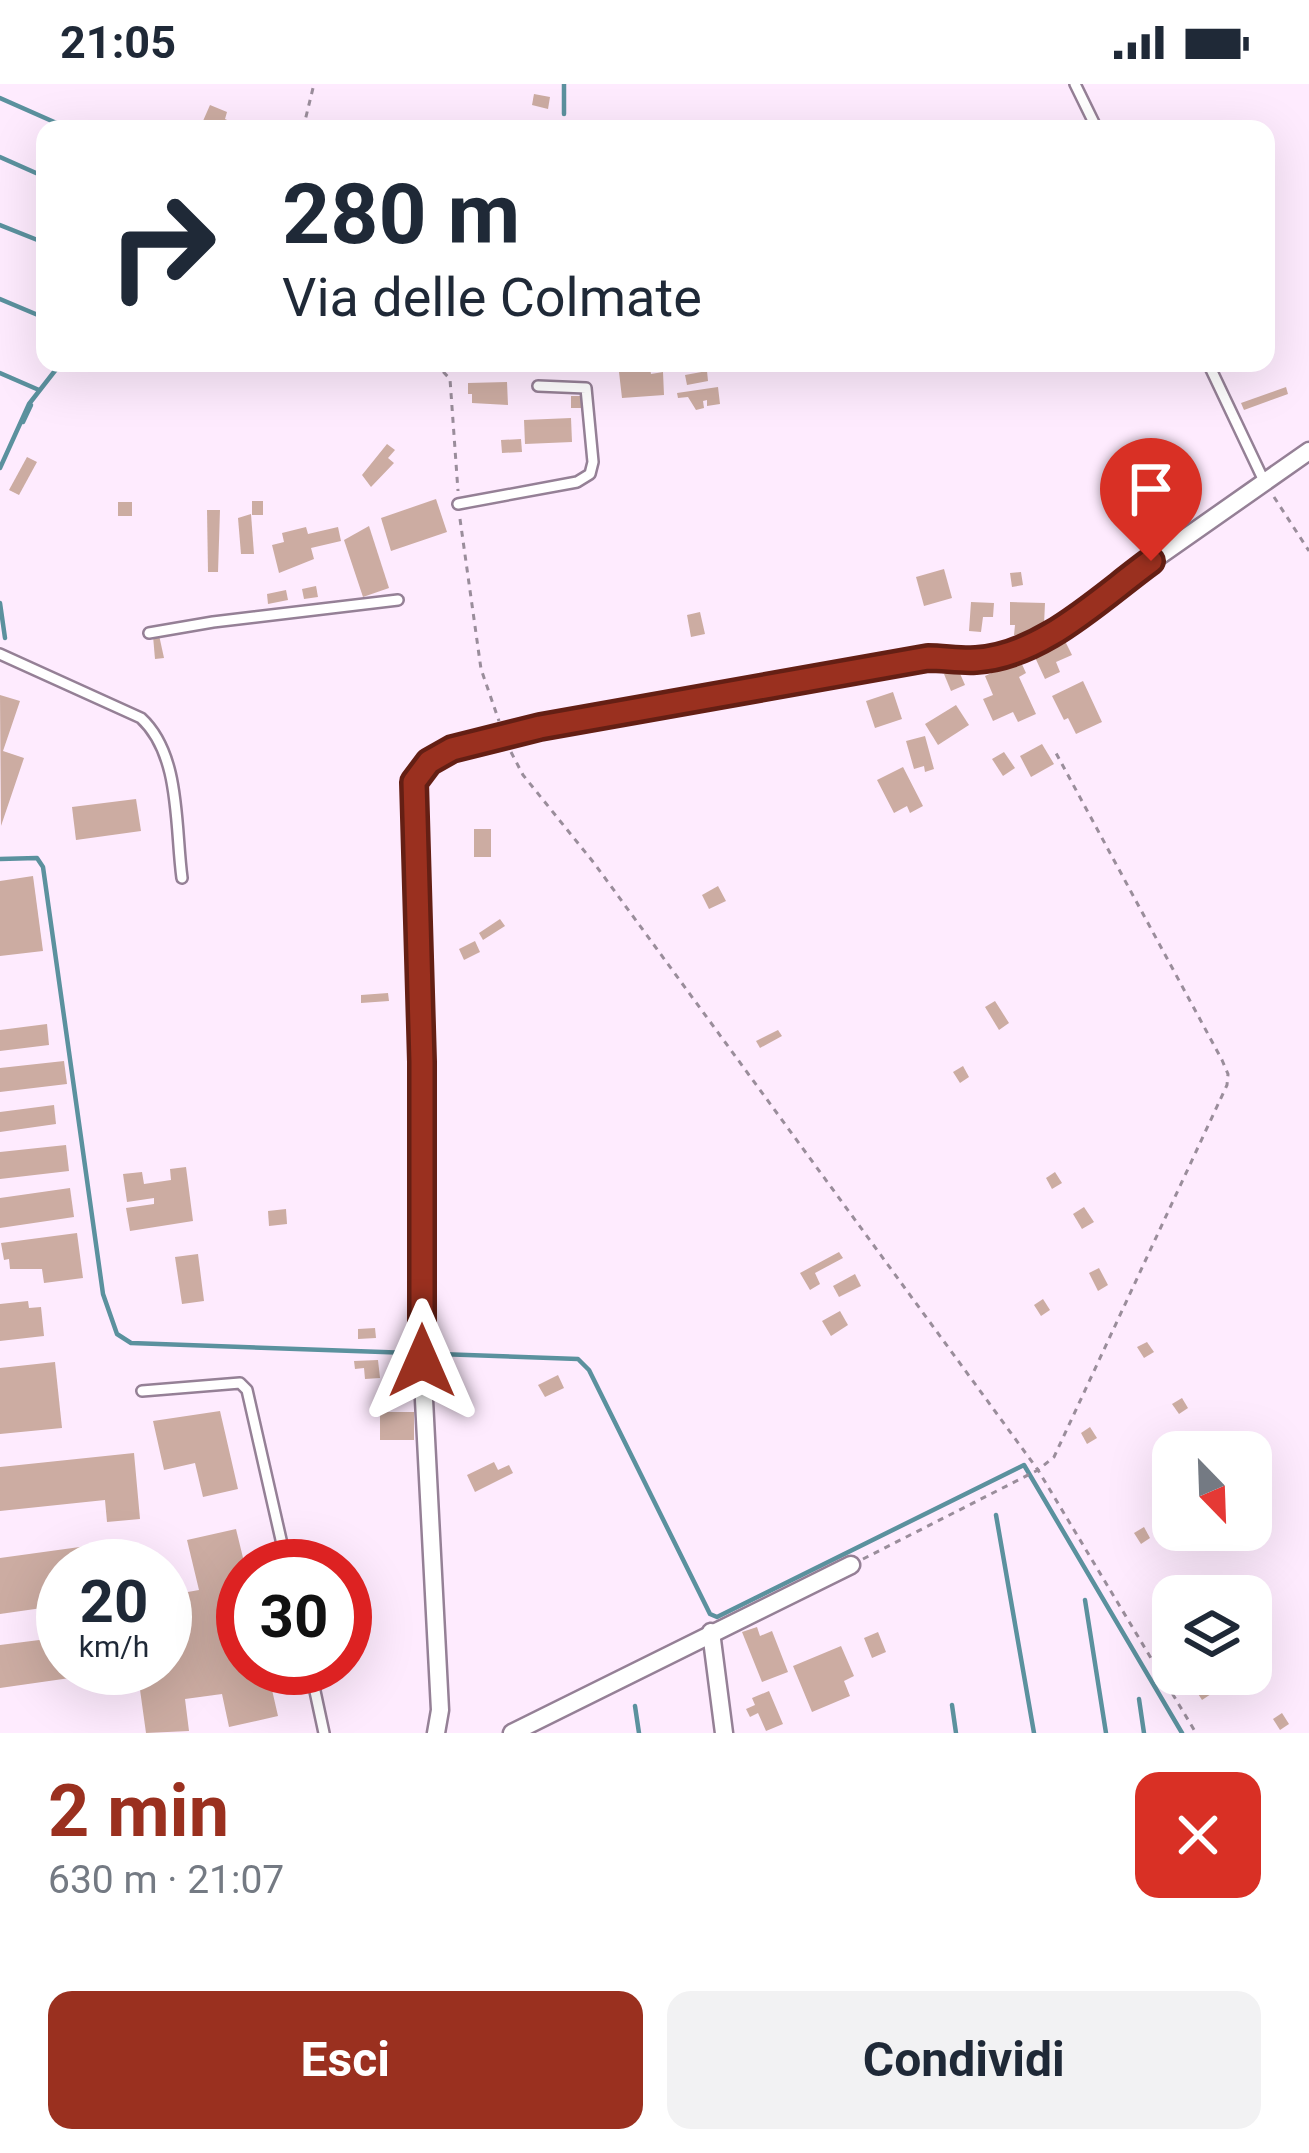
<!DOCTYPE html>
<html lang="it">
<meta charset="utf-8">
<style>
:root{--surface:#fff;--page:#f2f2f3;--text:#1f2937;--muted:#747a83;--accent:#9a301f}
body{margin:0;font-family:Roboto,sans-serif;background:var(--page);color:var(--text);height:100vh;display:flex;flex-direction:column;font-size:45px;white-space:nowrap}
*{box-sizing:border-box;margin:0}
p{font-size:39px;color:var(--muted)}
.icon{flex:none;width:66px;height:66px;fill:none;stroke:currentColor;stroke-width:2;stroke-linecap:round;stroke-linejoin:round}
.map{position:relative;height:1649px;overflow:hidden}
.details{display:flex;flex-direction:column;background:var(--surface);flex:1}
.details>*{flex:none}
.guide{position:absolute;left:36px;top:36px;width:1239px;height:252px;border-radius:24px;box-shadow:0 12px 48px #0002;background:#fff;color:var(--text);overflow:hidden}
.needle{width:78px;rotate:157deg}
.tools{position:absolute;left:1152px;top:1347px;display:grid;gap:24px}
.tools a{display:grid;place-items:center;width:120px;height:120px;border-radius:24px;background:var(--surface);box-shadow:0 12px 48px #0002;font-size:60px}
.speed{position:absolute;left:36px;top:1455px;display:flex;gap:24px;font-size:60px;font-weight:700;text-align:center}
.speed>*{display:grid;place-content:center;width:156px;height:156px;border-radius:50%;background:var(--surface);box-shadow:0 12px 48px #0002;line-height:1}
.speed small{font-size:30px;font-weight:400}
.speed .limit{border:18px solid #d22;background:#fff;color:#111}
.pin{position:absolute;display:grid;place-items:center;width:102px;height:102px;color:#fff;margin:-123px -51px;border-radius:50% 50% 50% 0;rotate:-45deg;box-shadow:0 0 12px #0007}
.pin .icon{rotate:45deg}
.me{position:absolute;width:132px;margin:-66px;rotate:0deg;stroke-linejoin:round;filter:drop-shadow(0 0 9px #0008)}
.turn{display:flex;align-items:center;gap:42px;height:252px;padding:0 48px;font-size:54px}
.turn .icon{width:156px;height:156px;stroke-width:2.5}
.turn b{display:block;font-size:84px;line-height:102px}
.round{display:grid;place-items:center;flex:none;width:126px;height:126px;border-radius:24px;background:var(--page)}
.summary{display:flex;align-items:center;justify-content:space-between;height:204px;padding:0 48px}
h1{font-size:72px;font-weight:700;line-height:90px;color:var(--accent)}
.primary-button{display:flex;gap:24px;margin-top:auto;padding:24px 48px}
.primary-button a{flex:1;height:138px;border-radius:24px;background:var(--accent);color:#fff;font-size:48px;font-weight:700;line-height:138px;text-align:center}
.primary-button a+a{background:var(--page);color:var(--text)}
.status{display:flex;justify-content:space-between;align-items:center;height:84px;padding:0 60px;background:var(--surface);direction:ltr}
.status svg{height:33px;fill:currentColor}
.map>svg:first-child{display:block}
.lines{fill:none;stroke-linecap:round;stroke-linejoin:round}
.stream{stroke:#5b919e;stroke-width:4.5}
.building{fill:#ccaca2}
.lane-casing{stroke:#958096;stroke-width:14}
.street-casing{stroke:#958096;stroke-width:21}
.path{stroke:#9a8d9b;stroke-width:3;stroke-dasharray:6 6;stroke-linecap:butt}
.lane{stroke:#fff;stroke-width:9}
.street{stroke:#fff;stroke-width:16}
.route-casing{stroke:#641f14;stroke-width:30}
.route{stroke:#9a301f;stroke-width:21}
</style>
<div class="status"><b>21:05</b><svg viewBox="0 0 49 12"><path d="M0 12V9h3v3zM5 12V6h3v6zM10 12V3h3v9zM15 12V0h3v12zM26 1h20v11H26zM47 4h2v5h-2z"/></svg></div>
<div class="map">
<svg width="1309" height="1649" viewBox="0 0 1309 1649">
<rect width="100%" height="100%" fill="#feebfe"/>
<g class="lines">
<g class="stream">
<polyline points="0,14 70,45"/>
<polyline points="564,30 564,0"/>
<polyline points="0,73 45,93"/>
<polyline points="0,141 45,159"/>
<polyline points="0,215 45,234"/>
<polyline points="0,289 39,306"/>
<polyline points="23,338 31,321"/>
<polyline points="0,384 29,320 61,279"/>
<polyline points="0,519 5,554"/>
<polyline points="0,775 37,774 43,783 103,1210 117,1250 131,1259 578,1275 589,1286 710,1530 717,1533 1024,1381 1182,1649"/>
<polyline points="996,1431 1034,1649"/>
<polyline points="1085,1516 1106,1649"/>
<polyline points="1139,1615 1144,1649"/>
<polyline points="952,1621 956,1649"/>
<polyline points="635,1622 639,1649"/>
</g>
</g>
<g class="building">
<polygon points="534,10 550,13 548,25 532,21"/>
<polygon points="210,21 227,28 225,35 240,42 239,45 221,45 203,37"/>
<polygon points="650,284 651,290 663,288 664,311 622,314 619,288"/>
<polygon points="707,287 708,297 687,301 685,291"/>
<polygon points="507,298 508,321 472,319 472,310 468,310 468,299"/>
<polygon points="718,303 720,320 707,322 707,316 703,317 704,324 696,326 688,313 678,314 677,309"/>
<polygon points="1286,303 1288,310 1244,326 1241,319"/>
<rect x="571" y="312" width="12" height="12"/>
<polygon points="571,334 572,358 525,360 524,336"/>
<polygon points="521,355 522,368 502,369 501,356"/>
<polygon points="387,360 395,366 388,374 394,379 371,403 362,391"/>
<polygon points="27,373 37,378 19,411 9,406"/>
<polygon points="436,415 447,448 391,467 381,434"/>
<rect x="252" y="417" width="11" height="14"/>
<rect x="118" y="418" width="14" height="14"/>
<polygon points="207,426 220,426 218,488 208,488"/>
<polygon points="251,430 254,470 241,470 238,434"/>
<polygon points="369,442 389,504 363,513 344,456"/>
<polygon points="306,443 308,450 338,443 341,457 311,464 314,475 279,489 272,461 284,458 282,449"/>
<polygon points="944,485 952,514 924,522 916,493"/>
<polygon points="1021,488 1023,501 1012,503 1010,489"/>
<polygon points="316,502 318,513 304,515 302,505"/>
<polygon points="286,506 288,516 268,520 267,510"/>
<polygon points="971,518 994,519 993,533 983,533 981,548 969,547"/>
<polygon points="1010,518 1045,519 1044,541 1037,541 1037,552 1014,551 1015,541 1010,541"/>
<polygon points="700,528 705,550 691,553 687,531"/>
<polygon points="159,551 164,574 155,575 153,552"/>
<polygon points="1064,555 1072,571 1056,578 1060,588 1045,595 1033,569"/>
<polygon points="1020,576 1026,589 1019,593 1036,630 1018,638 1013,628 993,637 983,615 993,611 985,592"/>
<polygon points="958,585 965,601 951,607 944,590"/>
<polygon points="1083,597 1102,638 1076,650 1068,634 1064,636 1052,612"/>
<polygon points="893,608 902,635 875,644 866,617"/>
<polygon points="0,611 20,617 3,667 24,674 1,742"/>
<polygon points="956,621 969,641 938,661 925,640"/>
<polygon points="925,652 934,685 925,688 924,682 914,685 906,657"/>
<polygon points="1042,660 1054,680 1031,693 1020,672"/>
<polygon points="1004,668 1015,684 1003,692 992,675"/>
<polygon points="903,683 923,722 910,729 907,722 894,729 877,696"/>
<polygon points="136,715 141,747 76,756 72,723"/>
<rect x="474" y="745" width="17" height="28"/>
<polygon points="33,792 43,867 0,872 0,797"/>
<polygon points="718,802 726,817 709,825 702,811"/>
<polygon points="500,835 505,842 483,856 479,849"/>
<polygon points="475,857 480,868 464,876 459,865"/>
<polygon points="388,909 389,917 361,919 361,911"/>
<polygon points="995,917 1009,939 999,946 985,923"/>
<polygon points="47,940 49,961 0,967 0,946"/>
<polygon points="778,946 782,952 760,964 756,957"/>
<polygon points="64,977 67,1000 0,1008 0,984"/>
<polygon points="963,982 969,993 960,999 953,988"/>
<polygon points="54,1021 56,1040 0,1048 0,1028"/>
<polygon points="66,1061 69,1087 0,1095 0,1068"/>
<polygon points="186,1083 193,1137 130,1147 126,1124 154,1120 154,1114 127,1118 123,1090 142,1088 144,1100 171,1096 170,1085"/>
<polygon points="1055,1088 1062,1099 1052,1105 1046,1094"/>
<polygon points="70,1104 74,1133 0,1144 0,1114"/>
<polygon points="1084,1123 1094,1138 1082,1145 1073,1130"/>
<polygon points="286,1125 287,1140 269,1142 268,1127"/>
<polygon points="77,1149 83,1194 44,1199 42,1185 10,1185 9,1175 4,1176 1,1159"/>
<polygon points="839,1168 843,1174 815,1189 820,1200 810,1206 800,1189"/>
<polygon points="198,1170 204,1217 182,1220 175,1173"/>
<polygon points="1099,1184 1108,1201 1098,1207 1089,1189"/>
<polygon points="855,1190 861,1202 839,1213 833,1202"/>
<polygon points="1043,1215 1050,1226 1041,1232 1034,1221"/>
<polygon points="28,1217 29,1224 41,1223 44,1252 0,1257 0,1220"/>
<polygon points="840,1227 848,1241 831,1252 822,1237"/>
<polygon points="375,1244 376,1254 358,1255 358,1245"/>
<polygon points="1147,1258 1154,1268 1144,1274 1137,1263"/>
<polygon points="378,1276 380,1294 365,1295 364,1284 355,1285 354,1277"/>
<polygon points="55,1278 62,1344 0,1350 0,1284"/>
<polygon points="558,1291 564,1304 545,1313 538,1301"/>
<polygon points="1182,1314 1188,1324 1179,1330 1172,1320"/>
<polygon points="220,1327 238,1405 203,1413 195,1379 164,1386 153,1337"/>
<rect x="380" y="1328" width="34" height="28"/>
<polygon points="1090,1343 1097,1354 1087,1360 1081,1349"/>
<polygon points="134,1369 140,1435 107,1438 105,1416 0,1427 0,1383"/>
<polygon points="494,1378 498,1386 509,1381 513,1389 475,1408 467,1391"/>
<polygon points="1144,1443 1150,1454 1141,1460 1134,1449"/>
<polygon points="236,1445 245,1482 243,1584 267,1584 278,1632 229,1643 222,1610 185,1615 189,1647 146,1649 137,1584 165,1584 165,1491 171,1511 199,1506 187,1456"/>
<polygon points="87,1462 90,1482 63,1482 63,1521 0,1530 0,1474"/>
<polygon points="1167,1501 1174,1511 1164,1517 1158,1506"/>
<polygon points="757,1543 760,1552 772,1547 788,1588 762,1598 742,1548"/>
<polygon points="878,1548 886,1568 872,1574 864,1554"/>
<polygon points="63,1553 63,1584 119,1587 0,1604 0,1561"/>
<polygon points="841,1562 854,1592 844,1597 850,1612 812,1628 793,1582"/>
<polygon points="1205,1599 1211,1610 1202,1616 1195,1605"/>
<polygon points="769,1607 783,1640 766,1647 758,1629 750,1633 746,1625 755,1621 752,1614"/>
<polygon points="1282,1629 1289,1640 1280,1646 1273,1635"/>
</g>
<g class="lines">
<defs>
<g id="lane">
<polyline points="1075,0 1097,45"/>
<polyline points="1208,279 1264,397"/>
<polyline points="458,420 577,398 590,390 593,378 586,304 538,302"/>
<polyline points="149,549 213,538 398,516"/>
<path d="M0 570 141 634C181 671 175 742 182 794"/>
<polyline points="142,1307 240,1299 247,1306 287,1482"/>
<polyline points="310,1584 324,1649"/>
</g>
<g id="street">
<polyline points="711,1548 724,1649"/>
<path d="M436 1649 440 1626 422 1277V978L414 698 429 678 451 665 540 643 928 574C969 575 999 573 1038 557L1309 367"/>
<polyline points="512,1649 851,1481"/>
</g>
</defs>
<use href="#lane" class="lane-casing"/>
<use href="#street" class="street-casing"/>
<g class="path">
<polyline points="554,40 554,45"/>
<polyline points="303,45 314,0"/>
<polyline points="435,279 450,295 458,407"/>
<polyline points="1274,413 1309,467"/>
<polyline points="460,435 481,585 499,637"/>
<polyline points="511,668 523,691 594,779 1038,1386 1196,1649"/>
<polyline points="863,1475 1038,1386 1054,1373 1227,1001 1228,990 1222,976 1056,669"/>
</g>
<use href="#lane" class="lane"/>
<use href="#street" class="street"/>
</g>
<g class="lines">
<defs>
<path id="route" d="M422 1277V978L414 698 429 678 452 665 540 643 928 574C944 574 960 577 976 576 1042 572 1100 514 1151 477"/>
</defs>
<use href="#route" class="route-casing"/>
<use href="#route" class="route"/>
</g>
</svg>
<div class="tools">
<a><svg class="needle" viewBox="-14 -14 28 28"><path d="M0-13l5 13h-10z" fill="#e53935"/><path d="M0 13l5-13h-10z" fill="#747a83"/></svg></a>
<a><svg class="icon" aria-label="layers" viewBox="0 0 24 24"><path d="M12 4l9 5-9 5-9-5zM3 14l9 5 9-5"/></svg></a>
</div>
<div class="speed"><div>20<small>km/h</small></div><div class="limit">30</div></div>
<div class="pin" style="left:1151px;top:477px;background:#d93025"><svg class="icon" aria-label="arrive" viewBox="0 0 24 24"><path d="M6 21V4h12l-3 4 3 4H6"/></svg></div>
<svg class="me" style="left:422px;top:1277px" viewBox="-20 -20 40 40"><path d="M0-17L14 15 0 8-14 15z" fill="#9a301f" stroke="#fff" stroke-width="4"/></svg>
<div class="guide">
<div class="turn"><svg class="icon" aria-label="right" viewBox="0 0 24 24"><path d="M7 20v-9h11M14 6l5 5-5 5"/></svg><div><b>280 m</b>Via delle Colmate</div></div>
</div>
</div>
<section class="details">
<div class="summary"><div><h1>2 min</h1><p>630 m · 21:07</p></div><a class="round" style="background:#d93025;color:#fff"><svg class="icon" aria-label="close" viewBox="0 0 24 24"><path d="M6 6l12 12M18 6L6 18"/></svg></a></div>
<div class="primary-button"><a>Esci</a><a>Condividi</a></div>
</section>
